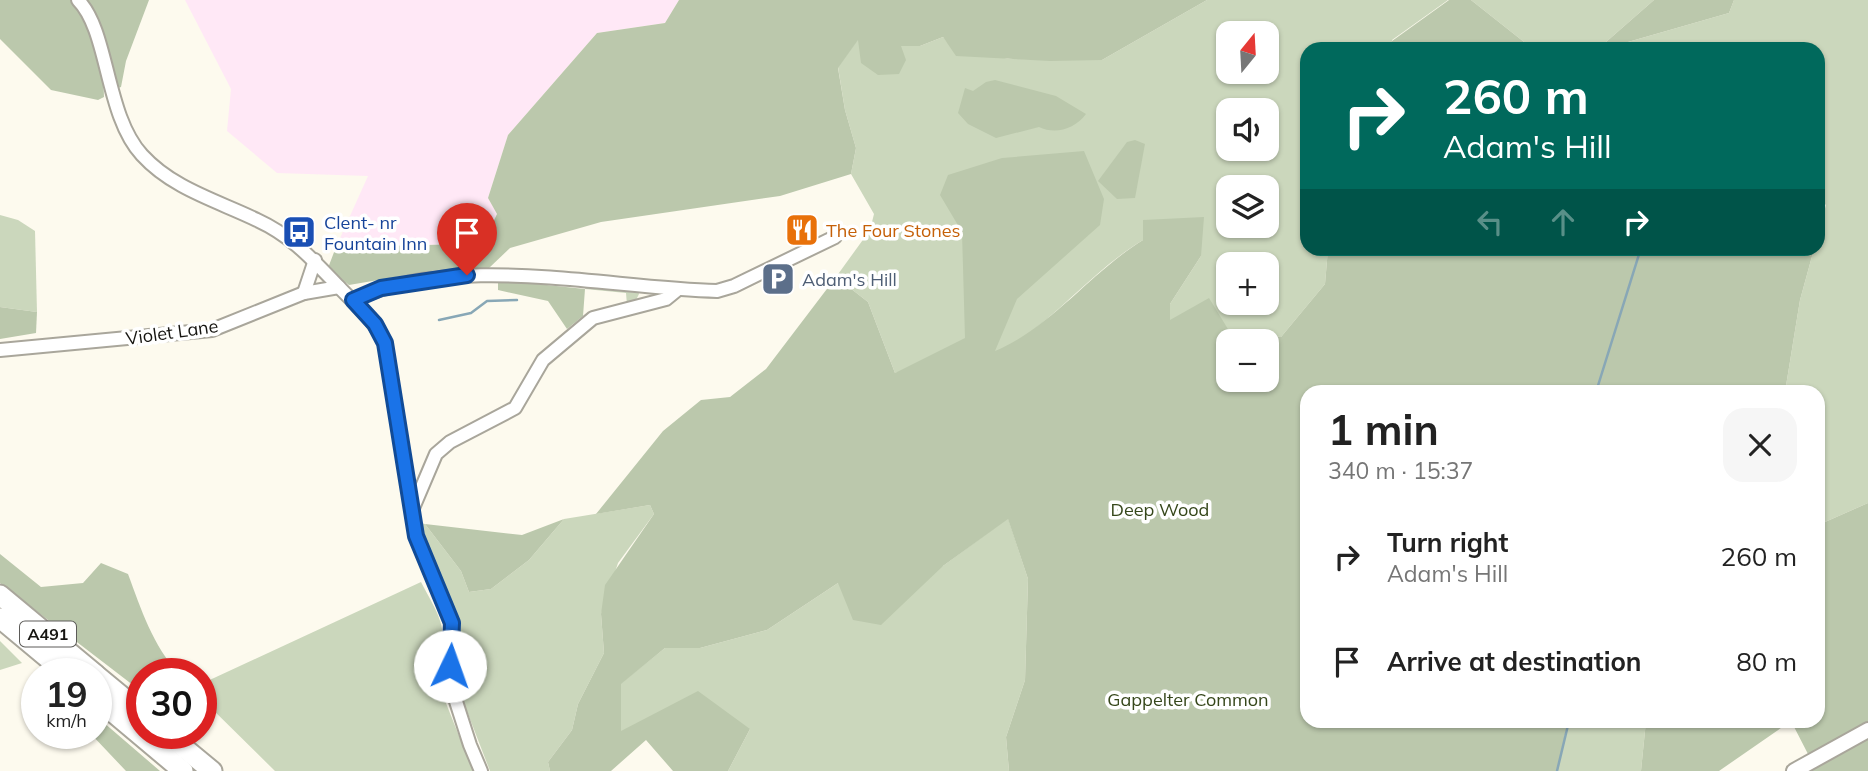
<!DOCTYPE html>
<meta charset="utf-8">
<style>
:root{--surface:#fff;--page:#f6f6f6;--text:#222;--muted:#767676}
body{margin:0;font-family:Mulish,sans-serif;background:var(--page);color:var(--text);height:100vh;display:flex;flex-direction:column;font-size:26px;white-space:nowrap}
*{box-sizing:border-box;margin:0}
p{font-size:23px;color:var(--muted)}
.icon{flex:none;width:38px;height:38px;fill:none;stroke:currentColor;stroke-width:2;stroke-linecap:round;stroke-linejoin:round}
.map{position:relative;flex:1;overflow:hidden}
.panel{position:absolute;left:1300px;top:385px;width:525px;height:343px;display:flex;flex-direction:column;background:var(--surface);border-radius:21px;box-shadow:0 2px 5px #0004}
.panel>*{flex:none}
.hud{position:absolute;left:1300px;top:42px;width:525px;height:214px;border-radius:21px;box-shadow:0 2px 5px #0004;background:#00695c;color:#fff;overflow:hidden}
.needle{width:46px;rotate:18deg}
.fabs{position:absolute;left:1216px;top:21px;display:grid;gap:14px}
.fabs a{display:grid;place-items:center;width:63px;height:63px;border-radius:14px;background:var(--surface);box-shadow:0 2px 5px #0004;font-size:35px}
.speed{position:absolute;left:21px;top:658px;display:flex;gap:14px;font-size:35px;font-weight:700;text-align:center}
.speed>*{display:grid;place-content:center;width:91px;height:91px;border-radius:50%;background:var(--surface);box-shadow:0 2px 5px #0004;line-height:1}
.speed small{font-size:18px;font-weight:400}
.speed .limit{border:10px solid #d22;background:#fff;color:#111}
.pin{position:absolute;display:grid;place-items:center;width:60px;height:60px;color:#fff;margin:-72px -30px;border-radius:50% 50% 50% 0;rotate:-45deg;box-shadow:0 0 7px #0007}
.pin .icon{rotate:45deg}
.me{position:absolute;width:77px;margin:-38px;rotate:3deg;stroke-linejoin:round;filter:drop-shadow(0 0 5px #0008)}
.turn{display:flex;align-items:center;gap:24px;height:147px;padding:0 28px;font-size:32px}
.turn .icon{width:91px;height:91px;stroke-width:2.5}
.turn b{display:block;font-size:49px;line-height:60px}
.lanes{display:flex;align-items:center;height:66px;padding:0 28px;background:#0003;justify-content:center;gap:35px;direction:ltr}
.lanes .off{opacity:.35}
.round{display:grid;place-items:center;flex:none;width:74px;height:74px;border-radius:21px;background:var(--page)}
.head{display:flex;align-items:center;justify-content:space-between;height:119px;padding:0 28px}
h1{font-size:42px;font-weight:700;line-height:52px}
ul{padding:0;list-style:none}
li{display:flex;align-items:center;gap:21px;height:105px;padding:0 28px}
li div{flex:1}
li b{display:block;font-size:26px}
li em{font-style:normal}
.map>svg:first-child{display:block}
.education{fill:#ffe8f6}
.green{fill:#cbd7bc;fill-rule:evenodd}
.forest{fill:#bbc8ac;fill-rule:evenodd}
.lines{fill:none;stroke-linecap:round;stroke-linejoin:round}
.stream{stroke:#88a7b6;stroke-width:2.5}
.minor-casing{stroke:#a9a69b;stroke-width:16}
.tertiary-casing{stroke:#a9a69b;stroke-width:18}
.trunk-casing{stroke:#a9a69b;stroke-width:23}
.minor{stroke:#fff;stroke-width:12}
.tertiary{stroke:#fff;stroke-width:14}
.trunk{stroke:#fff;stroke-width:19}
.route-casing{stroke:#114b97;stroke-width:18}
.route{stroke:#1a73e8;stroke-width:12}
.labels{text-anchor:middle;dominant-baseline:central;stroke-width:7;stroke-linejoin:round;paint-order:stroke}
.shield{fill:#fff;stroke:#5c5b58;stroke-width:2}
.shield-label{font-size:16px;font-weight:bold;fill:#161511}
.transit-label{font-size:18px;fill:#164399;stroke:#fff;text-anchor:start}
.food-label{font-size:18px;fill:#c56008;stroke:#fff;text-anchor:start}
.service-label{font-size:18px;fill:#4e5e75;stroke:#fff;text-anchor:start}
.street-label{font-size:18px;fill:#161511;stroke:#fff}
.park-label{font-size:18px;fill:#36471b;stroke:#fff}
</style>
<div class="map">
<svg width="1868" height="771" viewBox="0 0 1868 771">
<rect width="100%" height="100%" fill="#fdfaee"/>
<polygon class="education" points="185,0 679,0 665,23 597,33 508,135 488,198 497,214 486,237 474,238 469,244 336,247 368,176 277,173 227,131 231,89"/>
<g class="green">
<path d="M1207 0H1448L1392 40V49H1307V248L1328 249 1325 284 1281 337 1231 334 1169 320 1170 304 1201 256 1143 240C1098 267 1064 309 1021 339 987 362 935 364 895 373L868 302 836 277 870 230 874 214 851 174 856 148 845 110 838 67 858 39 920 46 943 37 948 43 1008 59 1102 60ZM1228 33H1267V72H1228ZM1228 110H1267V149H1228ZM1228 187H1267V226H1228ZM1228 264H1267V303H1228Z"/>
<polygon points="1471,0 1654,0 1598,49 1533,49"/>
<polygon points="1734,0 1868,0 1868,503 1825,522 1818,519 1818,392 1785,392 1800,300 1814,249 1818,248 1818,234 1826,205 1818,198 1818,49 1617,49 1621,44 1729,13"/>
<polygon points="0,215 18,220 35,231 37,312 0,307"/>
<polygon points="586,285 638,291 639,294 635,302 627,305 626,293 585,289"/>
<polygon points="650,505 654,514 618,563 601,614 604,653 578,704 572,730 548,762 550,771 490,771 458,688 459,621 420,529 420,523 425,524 461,571 469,592 491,589 529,560 564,519"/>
<polygon points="1008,518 1028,579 1025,680 1006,737 1009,771 728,771 750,729 621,731 620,684 665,648 700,648 767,630 838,583 943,566"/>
<path d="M421 582C438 615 454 633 432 668L473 771H275L201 698V684Z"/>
<polygon points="0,641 22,663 0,670"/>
<polygon points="1568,721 1646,721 1641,771 1557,771"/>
</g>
<g class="forest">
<path d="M0 0H73C89 21 104 71 104 97L98 100 51 90 0 39Z"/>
<polygon points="84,0 149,0 126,61 121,87 115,89"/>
<polygon points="679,0 1207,0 1102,60 1050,61 956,56 943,37 920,46 901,46 906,60 899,74 878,75 861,63 858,40 838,68 845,110 856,148 851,174 780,196 601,222 510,248 489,268 437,270 349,285 328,268 336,247 469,244 474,238 486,237 497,214 488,198 508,135 597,33 665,23"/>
<polygon points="1449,0 1471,0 1533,49 1392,49 1392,41"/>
<polygon points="1654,0 1734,0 1729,13 1621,44 1617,49 1598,49"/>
<path d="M995 80 1056 96 1086 114C1075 129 1055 135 1039 127L996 138 968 124 958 113 965 88 973 91 986 82Z"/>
<polygon points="1135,140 1145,144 1135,198 1117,199 1098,181 1127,142"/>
<path d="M1084 151 1104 199 1100 225 1017 299 995 351C1052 327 1091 272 1143 240V220L1204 217 1201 256 1170 304V320L1209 298 1231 334 1281 337 1325 284 1328 249H1814L1800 300 1785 392H1307V721H1568L1557 771H1009L1006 737 1025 680 1028 579 1008 519 943 566 881 625 853 620 838 583 767 630 700 648H665L621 684V731L698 691 750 729 728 771H673L646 740 611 771H550L548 762 572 730 578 704 604 653 601 614 605 585 654 514 650 505 596 514 663 431 701 400 730 397 766 369 836 277 868 302 895 373 965 338 962 232 940 195 948 175 1002 158ZM1228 341H1267V380H1228Z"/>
<polygon points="498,280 585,289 583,316 567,329 548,301 498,290"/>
<polygon points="0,307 37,312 36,333 0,339"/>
<polygon points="1868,503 1868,722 1808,754 1791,721 1719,771 1641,771 1646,721 1818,721 1818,519 1825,522"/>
<polygon points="564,519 529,560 491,589 469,592 461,571 425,524 522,535"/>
<path d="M0 554 41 587 83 583 101 563 128 574C141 609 153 646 179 674H142V692L0 583Z"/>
<polygon points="96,716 160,771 126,771 90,733 96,733"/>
<polygon points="1868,736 1868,771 1806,771"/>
</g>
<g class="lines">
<g class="stream">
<polyline points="439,320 471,313 487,301 517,300"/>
<polyline points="1596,392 1641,248"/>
<polyline points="1557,771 1569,721"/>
</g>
<defs>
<g id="minor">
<path d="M78 0C109 31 105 115 142 155 173 189 218 201 257 220 292 236 312 259 338 286 356 305 374 319 385 343L416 536 452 623 450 666 452 689 470 745 481 771"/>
<polyline points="304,293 315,260"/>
<path d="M353 300C458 252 604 288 717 291L734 286 835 237"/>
<polyline points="0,350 212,330 304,293 339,287"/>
<polyline points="413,508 436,454 450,442 515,408 543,360 593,318 666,299 677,290"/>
</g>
<polyline id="tertiary" points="1794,771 1868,730"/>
<g id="trunk">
<polyline points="0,595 95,674"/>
<polyline points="0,618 67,674"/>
<polyline points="96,675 142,713"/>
<polyline points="96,698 183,771"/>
<polyline points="166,733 212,771"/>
</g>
</defs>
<use href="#minor" class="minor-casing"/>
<use href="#tertiary" class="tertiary-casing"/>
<use href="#trunk" class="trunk-casing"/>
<use href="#minor" class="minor"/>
<use href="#tertiary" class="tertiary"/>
<use href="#trunk" class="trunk"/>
</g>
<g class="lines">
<defs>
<polyline id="route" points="450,666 452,623 416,536 385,343 375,324 353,300 381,288 467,275"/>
</defs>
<use href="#route" class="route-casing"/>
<use href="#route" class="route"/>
</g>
<defs>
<symbol id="restaurant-square" viewBox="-11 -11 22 22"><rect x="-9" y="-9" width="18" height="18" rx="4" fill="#e8710a" stroke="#fff"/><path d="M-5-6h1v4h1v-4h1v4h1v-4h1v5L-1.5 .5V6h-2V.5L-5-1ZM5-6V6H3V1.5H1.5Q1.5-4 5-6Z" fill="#fff"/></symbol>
<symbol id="bus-square" viewBox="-11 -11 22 22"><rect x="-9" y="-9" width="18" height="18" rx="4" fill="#1a4fb4" stroke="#fff"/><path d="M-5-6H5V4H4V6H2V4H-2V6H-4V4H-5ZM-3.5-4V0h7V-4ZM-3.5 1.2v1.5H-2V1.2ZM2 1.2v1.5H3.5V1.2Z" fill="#fff"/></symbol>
<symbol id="parking-square" viewBox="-11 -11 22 22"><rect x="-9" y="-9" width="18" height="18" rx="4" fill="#5c6f8a" stroke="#fff"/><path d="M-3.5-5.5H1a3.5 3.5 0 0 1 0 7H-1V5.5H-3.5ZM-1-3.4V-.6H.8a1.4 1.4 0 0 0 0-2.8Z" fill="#fff"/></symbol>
</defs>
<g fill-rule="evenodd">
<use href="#restaurant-square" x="783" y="211" width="38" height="38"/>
<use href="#bus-square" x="280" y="213" width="38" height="38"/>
<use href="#parking-square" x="759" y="260" width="38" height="38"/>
</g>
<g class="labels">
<rect class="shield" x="20" y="621.5" width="56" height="25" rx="5"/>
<g class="shield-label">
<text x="48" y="634">A491</text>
</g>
<g class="transit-label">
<text x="324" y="222">Clent- nr<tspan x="324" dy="21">Fountain Inn</tspan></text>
</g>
<g class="food-label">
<text x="826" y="230">The Four Stones</text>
</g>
<g class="service-label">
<text x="802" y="279">Adam's Hill</text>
</g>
<g class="street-label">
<text transform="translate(172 332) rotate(-8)">Violet Lane</text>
</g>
<g class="park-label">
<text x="1160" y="509">Deep Wood</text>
<text x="1188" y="699">Gappelter Common</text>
</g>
</g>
</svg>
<div class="fabs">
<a><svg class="needle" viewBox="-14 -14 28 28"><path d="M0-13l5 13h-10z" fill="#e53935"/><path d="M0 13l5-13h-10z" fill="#767676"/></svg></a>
<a><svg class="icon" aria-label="sound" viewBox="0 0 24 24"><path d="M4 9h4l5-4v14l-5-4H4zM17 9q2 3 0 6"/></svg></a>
<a><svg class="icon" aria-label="layers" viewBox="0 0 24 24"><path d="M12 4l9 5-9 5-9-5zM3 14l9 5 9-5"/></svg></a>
<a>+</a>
<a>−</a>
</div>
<div class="speed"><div>19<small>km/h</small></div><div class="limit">30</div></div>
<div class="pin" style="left:467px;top:275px;background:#d93025"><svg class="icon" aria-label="arrive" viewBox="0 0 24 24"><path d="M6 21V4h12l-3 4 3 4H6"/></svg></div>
<svg class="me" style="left:450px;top:666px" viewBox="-20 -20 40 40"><circle r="19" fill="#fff"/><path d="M0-13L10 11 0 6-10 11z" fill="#1a73e8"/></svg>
<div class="hud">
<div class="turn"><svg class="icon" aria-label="right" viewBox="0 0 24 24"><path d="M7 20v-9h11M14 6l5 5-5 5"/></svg><div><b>260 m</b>Adam's Hill</div></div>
<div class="lanes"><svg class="icon off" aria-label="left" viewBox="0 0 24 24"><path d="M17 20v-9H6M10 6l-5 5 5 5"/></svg><svg class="icon off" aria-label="ahead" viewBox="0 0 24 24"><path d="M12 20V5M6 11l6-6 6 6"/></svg><svg class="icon" aria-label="right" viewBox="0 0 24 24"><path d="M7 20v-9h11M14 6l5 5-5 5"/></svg></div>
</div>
<section class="panel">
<div class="head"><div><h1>1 min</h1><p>340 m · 15:37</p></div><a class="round"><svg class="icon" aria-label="close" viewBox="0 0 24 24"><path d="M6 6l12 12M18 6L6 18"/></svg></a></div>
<ul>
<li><svg class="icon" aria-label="right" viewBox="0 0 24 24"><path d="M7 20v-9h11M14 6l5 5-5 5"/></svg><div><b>Turn right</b><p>Adam's Hill</p></div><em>260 m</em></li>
<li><svg class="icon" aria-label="arrive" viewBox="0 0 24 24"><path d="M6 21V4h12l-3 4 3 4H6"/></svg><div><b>Arrive at destination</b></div><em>80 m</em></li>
</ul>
</section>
</div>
